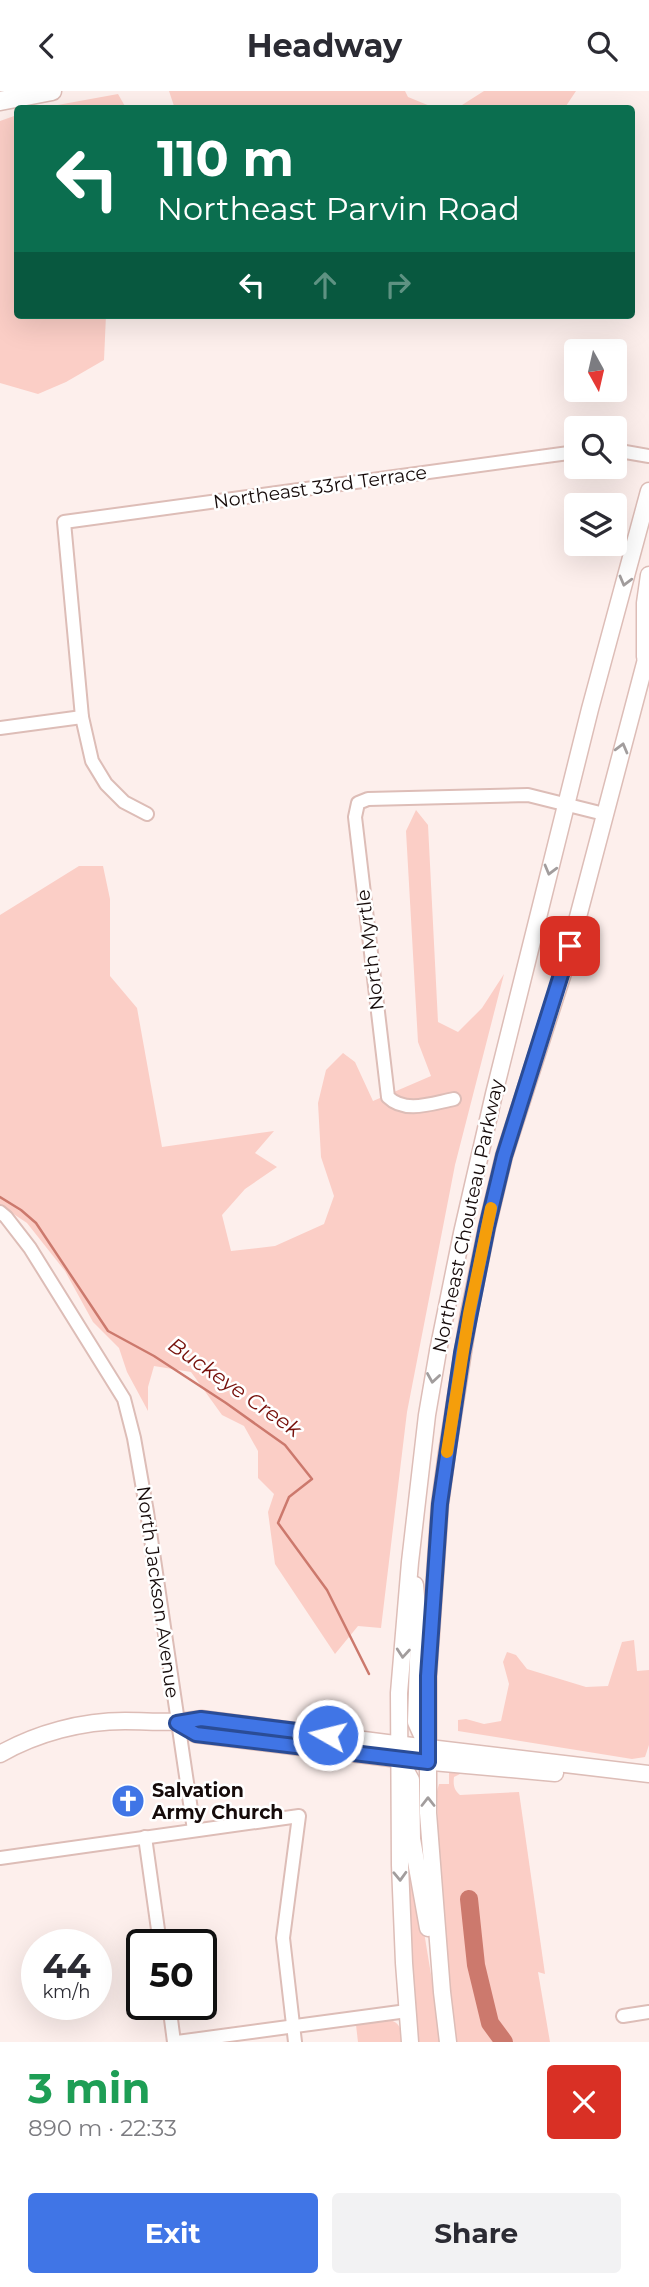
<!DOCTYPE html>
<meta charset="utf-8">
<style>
:root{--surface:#fff;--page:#f2f2f3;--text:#2b2b33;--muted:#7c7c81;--accent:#4075e6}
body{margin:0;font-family:Montserrat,sans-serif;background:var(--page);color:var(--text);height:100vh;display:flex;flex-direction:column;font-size:26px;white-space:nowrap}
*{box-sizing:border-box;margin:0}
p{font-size:23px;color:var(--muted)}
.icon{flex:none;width:38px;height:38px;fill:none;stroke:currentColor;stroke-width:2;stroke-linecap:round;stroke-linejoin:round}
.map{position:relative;height:1951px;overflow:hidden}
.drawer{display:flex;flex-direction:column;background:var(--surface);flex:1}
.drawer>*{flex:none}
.banner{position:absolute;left:14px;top:14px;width:621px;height:214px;border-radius:7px;box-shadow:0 7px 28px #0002;background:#0b6e4f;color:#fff;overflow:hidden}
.needle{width:46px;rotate:172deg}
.tools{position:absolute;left:564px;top:248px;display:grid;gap:14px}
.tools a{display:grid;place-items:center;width:63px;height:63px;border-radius:7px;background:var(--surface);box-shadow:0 7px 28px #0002;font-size:35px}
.speed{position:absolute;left:21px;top:1838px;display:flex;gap:14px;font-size:35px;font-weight:700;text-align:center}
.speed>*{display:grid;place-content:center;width:91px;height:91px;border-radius:50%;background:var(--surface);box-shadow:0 7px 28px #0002;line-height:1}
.speed small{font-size:18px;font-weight:400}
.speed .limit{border:4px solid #111;border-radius:10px;background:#fff;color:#111}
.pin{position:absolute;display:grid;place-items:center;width:60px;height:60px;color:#fff;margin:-30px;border-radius:14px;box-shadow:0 4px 10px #0006}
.me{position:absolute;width:77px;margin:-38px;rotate:278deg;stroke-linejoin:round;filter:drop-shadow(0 0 5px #0008)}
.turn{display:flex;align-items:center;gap:24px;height:147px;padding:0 28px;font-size:32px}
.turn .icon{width:91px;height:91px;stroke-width:2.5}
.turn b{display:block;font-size:49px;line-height:60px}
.lanes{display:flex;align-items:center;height:66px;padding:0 28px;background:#0003;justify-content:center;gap:35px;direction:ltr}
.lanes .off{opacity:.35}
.round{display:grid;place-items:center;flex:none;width:74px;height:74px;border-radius:7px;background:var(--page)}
.head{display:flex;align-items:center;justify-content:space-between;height:119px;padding:0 28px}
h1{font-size:42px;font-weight:700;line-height:52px;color:#1e9e55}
.primary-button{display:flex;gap:14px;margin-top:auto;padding:14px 28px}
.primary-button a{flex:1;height:80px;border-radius:7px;background:var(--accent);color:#fff;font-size:28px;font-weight:700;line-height:80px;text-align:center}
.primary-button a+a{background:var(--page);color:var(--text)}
header{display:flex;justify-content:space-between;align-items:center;height:91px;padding:0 28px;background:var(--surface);font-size:32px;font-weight:700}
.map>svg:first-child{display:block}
.green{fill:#fbcec6}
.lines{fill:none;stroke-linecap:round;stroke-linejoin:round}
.stream{stroke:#cc796d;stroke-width:2.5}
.river{stroke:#cc796d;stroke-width:18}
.minor-casing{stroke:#ddbdb7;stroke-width:16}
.major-casing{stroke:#ddbdb7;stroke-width:19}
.highway-casing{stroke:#ddbdb7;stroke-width:21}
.minor{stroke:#fff;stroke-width:12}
.major{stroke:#fff;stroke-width:16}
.highway{stroke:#fff;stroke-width:18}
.oneway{stroke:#a29d9d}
.route-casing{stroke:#2a4c96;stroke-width:18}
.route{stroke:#4075e6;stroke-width:12}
.slow{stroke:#f59e0b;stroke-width:12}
.labels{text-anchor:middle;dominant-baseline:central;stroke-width:5;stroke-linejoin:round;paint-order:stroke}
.street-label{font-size:19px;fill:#160b0a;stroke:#fff}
.poi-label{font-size:19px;font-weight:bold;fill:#160b0a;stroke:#fff;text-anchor:start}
.water-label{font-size:21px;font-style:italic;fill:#77110b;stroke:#fff}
</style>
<header><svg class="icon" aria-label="back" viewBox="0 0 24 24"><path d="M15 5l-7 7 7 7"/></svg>Headway<svg class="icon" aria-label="search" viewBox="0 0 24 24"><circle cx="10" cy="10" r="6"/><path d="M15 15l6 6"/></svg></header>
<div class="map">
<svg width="649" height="1951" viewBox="0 0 649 1951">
<rect width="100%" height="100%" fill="#fdefec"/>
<g class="green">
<polygon points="169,0 405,0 408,6 435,17 462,14 484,0 576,0 564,18 175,18"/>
<polygon points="118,3 126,17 39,17 41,17"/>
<polygon points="17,24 18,224 106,224 104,269 66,291 38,303 0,292 0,30"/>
<polygon points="416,719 428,734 438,931 458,941 482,917 504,883 455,1074 407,1321 381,1537 358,1535 335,1563 275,1473 268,1421 274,1403 258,1387 258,1360 244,1335 222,1324 191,1281 154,1275 148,1296 148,1320 127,1281 119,1257 93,1231 65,1180 27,1132 0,1114 0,824 79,775 103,775 110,808 110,885 137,917 162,1056 274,1040 255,1062 277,1076 245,1098 222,1124 231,1160 275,1155 324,1133 334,1105 321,1066 318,1012 326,979 343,962 355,971 373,1010 431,985 418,951 406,740"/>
<polygon points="634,1549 637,1580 649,1579 649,1654 645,1666 632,1668 458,1640 458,1629 466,1628 484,1633 501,1630 509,1593 503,1571 507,1561 516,1564 527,1578 586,1596 608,1595 622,1551"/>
<path d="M460 1680V1683L454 1686C453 1694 454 1699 460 1704L519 1701 545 1883 538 1881 550 1951H456C446 1868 438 1784 437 1700L439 1693H449V1682Z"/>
<polygon points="409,1749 442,1951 417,1951 407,1764"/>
<path d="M388 1929C400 1930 402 1940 403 1951H358L356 1934Z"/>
</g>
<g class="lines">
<polyline class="stream" points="0,1106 21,1119 36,1132 108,1240 154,1265 226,1312 285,1354 312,1388 289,1406 278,1432 327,1499 369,1583"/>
<polyline class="river" points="469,1808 476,1874 490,1932 504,1951"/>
<defs>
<g id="minor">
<polyline points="614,359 649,365"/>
<polyline points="0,637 82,626"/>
<polyline points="147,723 124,711 106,693 92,670 82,626 64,431 576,361"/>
<path d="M454 1008C433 1012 405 1023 388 1006L355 726 358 712 368 708 528 704 604 723"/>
<polyline points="0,1121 6,1126 30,1157 124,1308 134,1347 147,1421 194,1739"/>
<polyline points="145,1746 160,1853"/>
<polyline points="0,1767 299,1725 283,1847 295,1951"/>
<polyline points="169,1913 174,1951"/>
<polyline points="623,1925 649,1921"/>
<polyline points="177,1951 407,1920"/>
</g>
<g id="major">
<polyline points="645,566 645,512 649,484"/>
<polyline points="415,1494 419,1539 416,1631 425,1651"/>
<polyline points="177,1632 196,1643 399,1668 555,1682"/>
<path d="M0 1663C37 1642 82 1630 125 1630 152 1630 174 1633 201 1628L387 1652 649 1683"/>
<polyline points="401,1671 411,1689 412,1748 428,1837"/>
<polyline points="410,1951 404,1872 400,1774 399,1602 410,1471 427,1324 438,1260 462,1142 494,1003 590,618 649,400"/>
<polyline points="448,1951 442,1901 428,1722 428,1585 440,1413 447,1362 469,1223 487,1136 504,1065 564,879 649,557"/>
</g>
<polyline id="highway" points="0,10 52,0"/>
</defs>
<use href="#minor" class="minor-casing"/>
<use href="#major" class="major-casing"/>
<use href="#highway" class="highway-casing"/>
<use href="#minor" class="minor"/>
<use href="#major" class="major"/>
<use href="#highway" class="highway"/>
</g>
<defs><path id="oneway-chevron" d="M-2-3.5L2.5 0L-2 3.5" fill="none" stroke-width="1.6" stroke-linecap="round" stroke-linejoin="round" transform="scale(1.75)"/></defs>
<g class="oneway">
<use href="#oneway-chevron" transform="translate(625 490) rotate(105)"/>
<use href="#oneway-chevron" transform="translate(622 657) rotate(-75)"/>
<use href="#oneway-chevron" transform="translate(550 779) rotate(105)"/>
<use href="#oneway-chevron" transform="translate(433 1287) rotate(99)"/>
<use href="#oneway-chevron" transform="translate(403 1562) rotate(95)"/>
<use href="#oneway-chevron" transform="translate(428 1711) rotate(-90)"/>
<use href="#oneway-chevron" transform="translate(400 1785) rotate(88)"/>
</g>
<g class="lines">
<defs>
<polyline id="route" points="328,1644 201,1628 177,1632 196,1643 428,1671 428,1585 440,1413 462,1262 487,1136 504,1065 570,855"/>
</defs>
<use href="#route" class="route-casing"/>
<use href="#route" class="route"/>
<polyline class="slow" points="447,1361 469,1223 491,1117"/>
</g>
<defs>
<symbol id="church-disc" viewBox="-11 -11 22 22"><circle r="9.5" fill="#4075e6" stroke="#fff"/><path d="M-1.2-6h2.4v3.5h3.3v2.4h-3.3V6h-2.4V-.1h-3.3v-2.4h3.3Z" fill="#fff"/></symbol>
</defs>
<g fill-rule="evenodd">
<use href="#church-disc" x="109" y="1691" width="38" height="38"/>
</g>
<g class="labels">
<g class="street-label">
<text transform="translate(320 396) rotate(-8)">Northeast 33rd Terrace</text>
<text transform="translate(370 859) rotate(-97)">North Myrtle</text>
<text transform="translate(468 1125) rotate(-78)">Northeast Chouteau Parkway</text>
<text transform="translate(158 1501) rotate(82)">North Jackson Avenue</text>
</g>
<g class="poi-label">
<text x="152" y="1699">Salvation<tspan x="152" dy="22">Army Church</tspan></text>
</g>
<g class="water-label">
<text transform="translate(235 1296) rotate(35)">Buckeye Creek</text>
</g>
</g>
</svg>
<div class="tools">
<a><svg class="needle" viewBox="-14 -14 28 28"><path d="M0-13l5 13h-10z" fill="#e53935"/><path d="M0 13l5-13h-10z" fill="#7c7c81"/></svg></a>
<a><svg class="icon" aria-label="search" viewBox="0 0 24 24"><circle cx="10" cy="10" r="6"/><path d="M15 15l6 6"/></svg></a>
<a><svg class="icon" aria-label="layers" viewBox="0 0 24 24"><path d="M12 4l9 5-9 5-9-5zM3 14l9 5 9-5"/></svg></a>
</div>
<div class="speed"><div>44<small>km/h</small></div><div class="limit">50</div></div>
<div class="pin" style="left:570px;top:855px;background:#d93025"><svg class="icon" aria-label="arrive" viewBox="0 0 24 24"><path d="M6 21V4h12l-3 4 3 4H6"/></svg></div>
<svg class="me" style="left:328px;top:1644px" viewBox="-20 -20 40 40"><circle r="17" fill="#4075e6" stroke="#fff" stroke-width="3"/><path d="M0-11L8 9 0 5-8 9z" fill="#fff"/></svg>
<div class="banner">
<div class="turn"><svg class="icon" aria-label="left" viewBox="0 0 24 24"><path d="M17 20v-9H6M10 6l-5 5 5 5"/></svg><div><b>110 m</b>Northeast Parvin Road</div></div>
<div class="lanes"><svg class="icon" aria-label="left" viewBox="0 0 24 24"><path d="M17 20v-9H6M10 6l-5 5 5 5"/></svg><svg class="icon off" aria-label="ahead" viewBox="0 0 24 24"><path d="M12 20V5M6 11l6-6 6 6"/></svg><svg class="icon off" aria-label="right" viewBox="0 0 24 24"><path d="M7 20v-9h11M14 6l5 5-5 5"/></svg></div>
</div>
</div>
<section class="drawer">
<div class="head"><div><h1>3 min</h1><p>890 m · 22:33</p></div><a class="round" style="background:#d93025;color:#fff"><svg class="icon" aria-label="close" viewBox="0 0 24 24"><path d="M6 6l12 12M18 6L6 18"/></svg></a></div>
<div class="primary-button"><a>Exit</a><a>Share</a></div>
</section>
